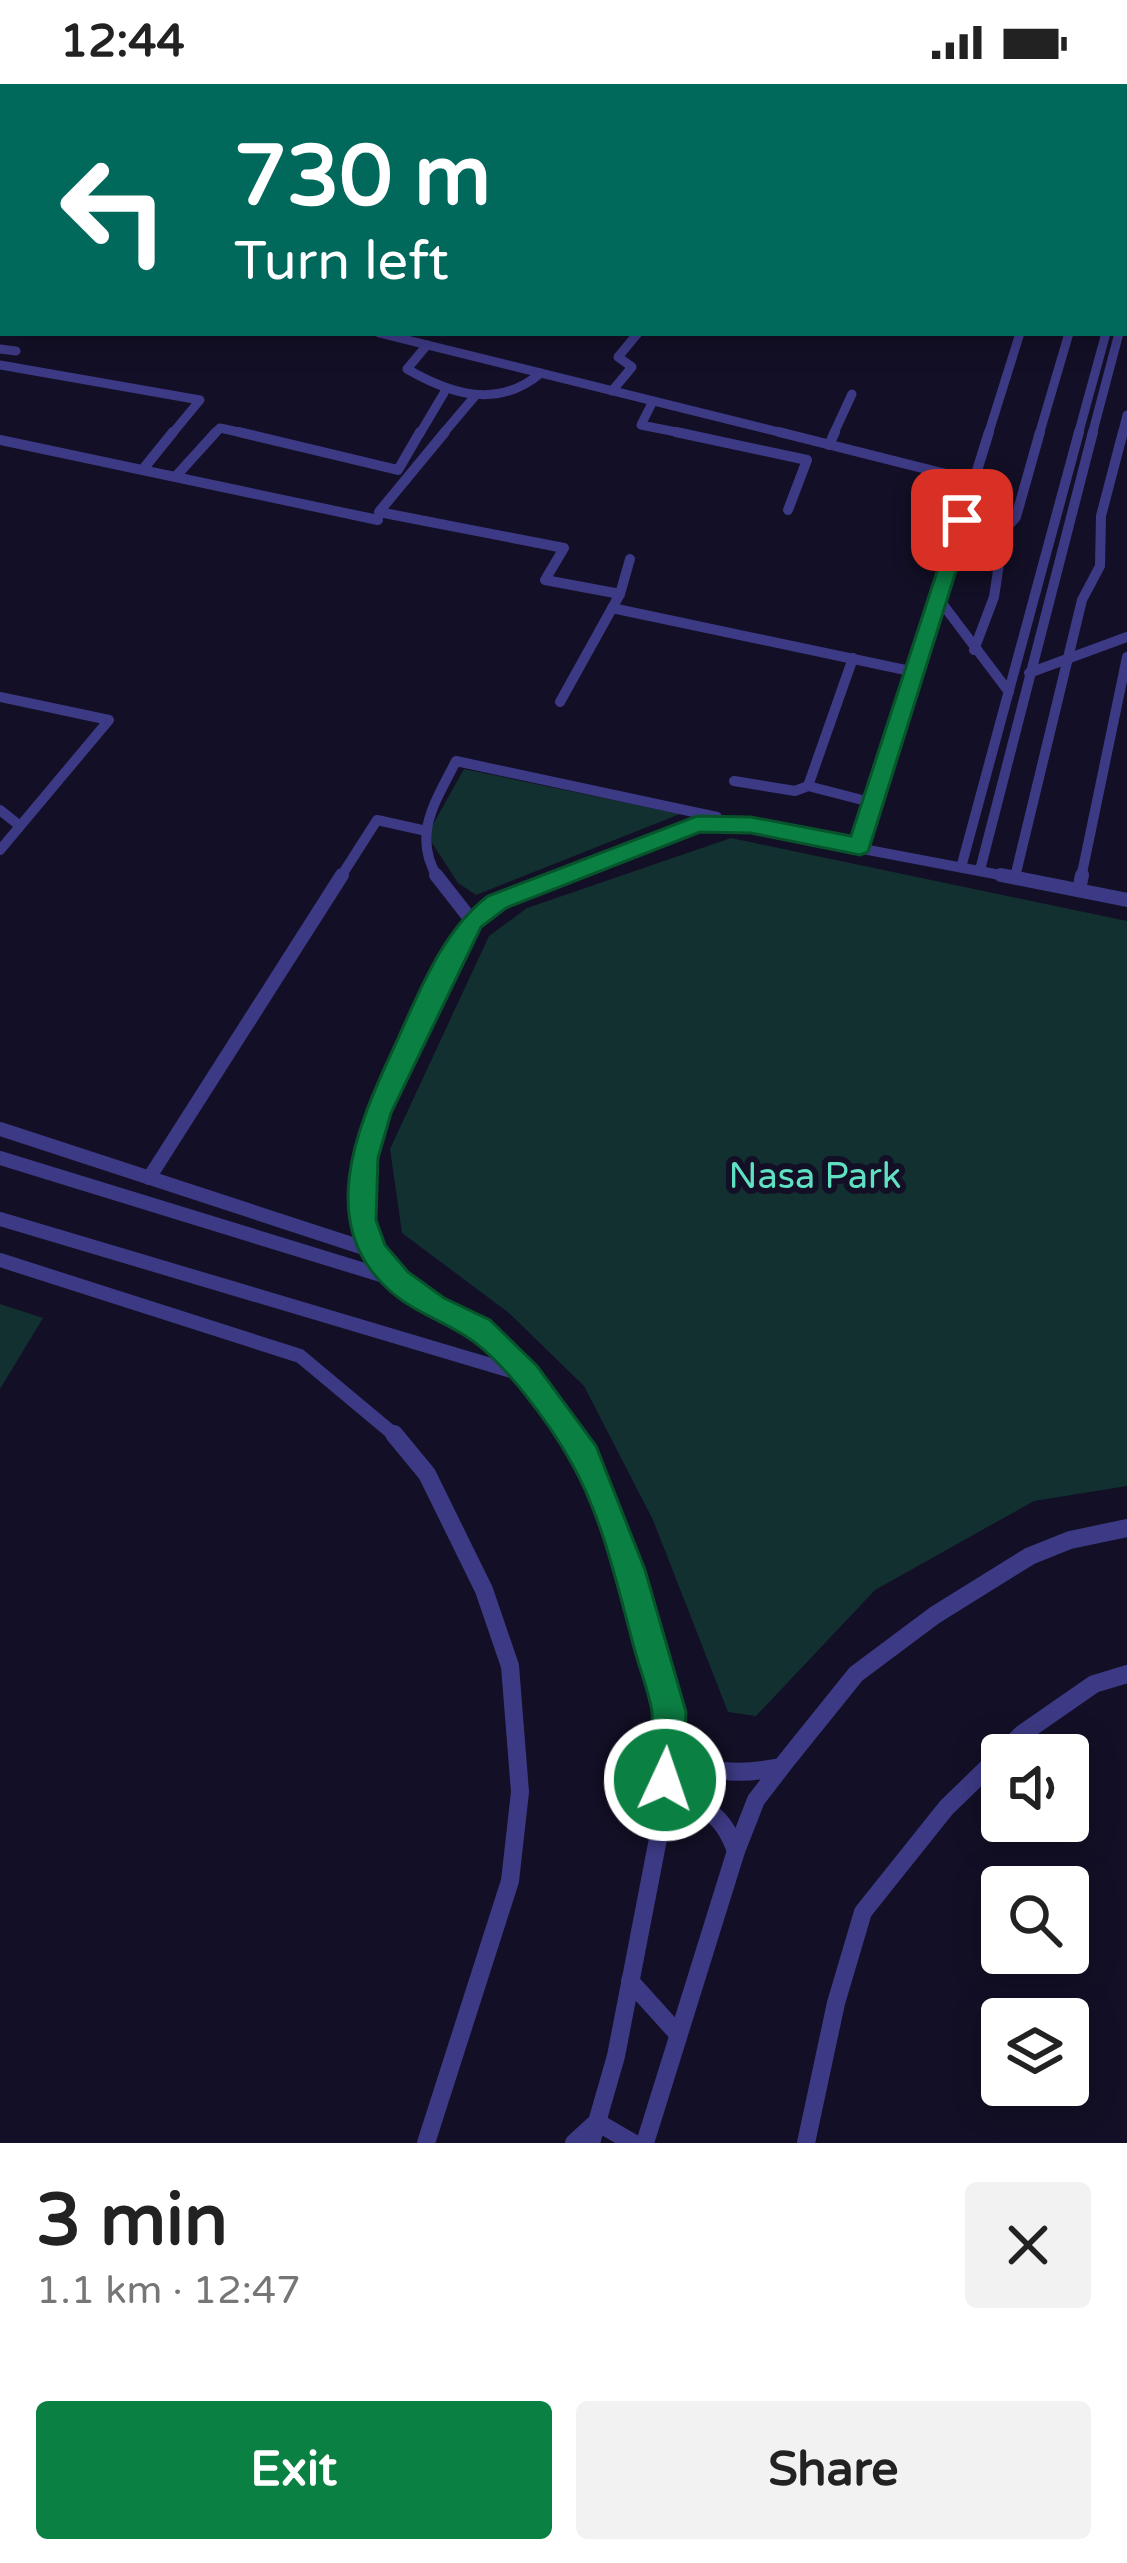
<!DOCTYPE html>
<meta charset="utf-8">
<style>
:root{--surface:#fff;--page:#f2f2f2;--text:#222;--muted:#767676;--accent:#0b8043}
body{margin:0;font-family:"Varela Round",sans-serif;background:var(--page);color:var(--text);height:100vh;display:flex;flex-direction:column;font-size:45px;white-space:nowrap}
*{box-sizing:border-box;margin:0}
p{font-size:39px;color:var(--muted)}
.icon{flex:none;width:66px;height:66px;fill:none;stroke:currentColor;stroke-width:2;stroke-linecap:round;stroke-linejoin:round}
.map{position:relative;height:2059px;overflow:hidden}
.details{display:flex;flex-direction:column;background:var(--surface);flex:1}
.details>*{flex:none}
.hud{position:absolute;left:0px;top:0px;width:1128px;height:252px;box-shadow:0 6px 30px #0003;background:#00695c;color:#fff;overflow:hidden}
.buttons{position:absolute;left:981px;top:1650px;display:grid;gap:24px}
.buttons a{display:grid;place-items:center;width:108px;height:108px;border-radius:12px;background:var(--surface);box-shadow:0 6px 30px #0003;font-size:60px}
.pin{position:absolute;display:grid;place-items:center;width:102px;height:102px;color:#fff;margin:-51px;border-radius:24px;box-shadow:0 6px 18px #0006}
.me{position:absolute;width:132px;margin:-66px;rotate:3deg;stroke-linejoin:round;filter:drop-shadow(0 0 9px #0008)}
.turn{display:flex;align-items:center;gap:42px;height:252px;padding:0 36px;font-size:54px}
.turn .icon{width:156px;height:156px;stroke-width:2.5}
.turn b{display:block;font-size:84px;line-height:102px}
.round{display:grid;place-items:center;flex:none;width:126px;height:126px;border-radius:12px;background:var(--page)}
.head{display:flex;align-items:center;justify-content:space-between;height:204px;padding:0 36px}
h1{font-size:72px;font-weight:800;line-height:90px}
.action{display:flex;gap:24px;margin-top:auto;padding:24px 36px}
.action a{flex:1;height:138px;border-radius:12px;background:var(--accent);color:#fff;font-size:48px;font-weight:800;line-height:138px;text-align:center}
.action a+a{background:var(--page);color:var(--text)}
.status{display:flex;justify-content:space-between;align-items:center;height:84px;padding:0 60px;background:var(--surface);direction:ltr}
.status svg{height:33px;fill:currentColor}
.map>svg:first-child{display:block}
.green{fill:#12302f}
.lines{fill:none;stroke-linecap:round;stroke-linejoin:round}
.minor-far3{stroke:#3d3a85;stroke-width:9}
.minor-far2{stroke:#3d3a85;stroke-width:10}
.minor-far1{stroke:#3d3a85;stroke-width:14}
.minor{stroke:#3d3a85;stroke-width:18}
.route{fill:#0b8043;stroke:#07532c;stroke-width:3}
.labels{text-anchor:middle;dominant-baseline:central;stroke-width:12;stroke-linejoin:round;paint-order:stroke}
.park-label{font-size:36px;fill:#5fe0c0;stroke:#130f26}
</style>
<div class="status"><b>12:44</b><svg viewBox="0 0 49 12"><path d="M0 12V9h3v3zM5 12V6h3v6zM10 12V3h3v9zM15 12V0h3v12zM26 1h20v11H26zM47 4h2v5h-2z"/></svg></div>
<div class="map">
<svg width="1127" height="2059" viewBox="0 0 1127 2059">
<rect width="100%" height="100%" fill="#130f26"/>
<g class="green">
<polygon points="464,685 680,730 476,811 458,799 427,751"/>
<polygon points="731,754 1127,837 1127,1402 1034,1417 875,1506 756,1632 728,1628 653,1436 584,1302 509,1229 402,1149 390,1065 489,852 527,824"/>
<polygon points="0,1220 43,1234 0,1305"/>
</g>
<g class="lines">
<g class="minor-far3">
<polyline points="126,0 140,3"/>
<polyline points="45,3 51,0"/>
<polyline points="202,3 206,0"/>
<polyline points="1125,60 1127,54"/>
<polyline points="0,64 3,60"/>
<polyline points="0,132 3,128"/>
<polyline points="1125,179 1127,171"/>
<polyline points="1125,228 1127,221"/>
<polyline points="379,249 791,351"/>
<path d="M427 261 407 285C452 311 498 325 541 289"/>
<polyline points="0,265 16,267"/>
<polyline points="0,281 200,316 171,351"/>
<polyline points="612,307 632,283 618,273 638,249"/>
<polyline points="653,317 641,341 691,351"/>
<polyline points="213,351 220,344 252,351"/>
<polyline points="419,351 444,309"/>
<polyline points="442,351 475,312"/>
<polyline points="833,351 852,310"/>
<polyline points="988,351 1020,249"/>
<polyline points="1039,351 1069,249"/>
<polyline points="1078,351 1106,249"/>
<polyline points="1092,351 1119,249"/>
<polyline points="1122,351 1127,331"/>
</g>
<g class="minor-far2">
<polyline points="239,348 398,386 420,348"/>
<polyline points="445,348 379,428 564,464 545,496 620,510 560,618"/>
<polyline points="676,348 807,376 788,426"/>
<polyline points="779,348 974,397"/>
<polyline points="0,356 378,436"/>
<polyline points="829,361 835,348"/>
<polyline points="144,384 173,348"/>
<polyline points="177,391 216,348"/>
<polyline points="620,510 630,475"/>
<polyline points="938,514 1009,608"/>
<polyline points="612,524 915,588"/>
<polyline points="974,566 994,513 1004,447 1016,433 1040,348"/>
<polyline points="1029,589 1127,553"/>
<polyline points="0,613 109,636 0,766"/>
<polyline points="734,697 795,707 808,702 874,719"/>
<polyline points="808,702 853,574"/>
<polyline points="0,726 20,742"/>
<polyline points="860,762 989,348"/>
<polyline points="962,780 1079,348"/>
<polyline points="980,786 1093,348"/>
<polyline points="1015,793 1082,516 1100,482 1101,432 1123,348"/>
<polyline points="340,794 377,736 422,746"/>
<path d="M438 794C411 751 436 717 456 677L717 733"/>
<polyline points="555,794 682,745 720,738 1016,794"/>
<polyline points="1081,794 1127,573"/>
</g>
<g class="minor-far1">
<polyline points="436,791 472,837"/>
<path d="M563 791C535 801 494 815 473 837 458 851 449 883 440 902 406 970 329 1093 374 1168 401 1213 447 1218 483 1249 518 1279 544 1316 571 1353"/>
<polyline points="1001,791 1127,816"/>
<polyline points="1079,806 1082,791"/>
<polyline points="0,1045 373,1167"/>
<polyline points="0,1074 397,1196"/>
<polyline points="149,1094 342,791"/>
<polyline points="0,1135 521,1290"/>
<polyline points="0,1176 300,1272 397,1353"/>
</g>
<g class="minor">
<polyline points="394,1350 427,1390 484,1506 510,1582 520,1708 510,1797 426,2059"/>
<polyline points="569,1350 585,1372 629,1486 669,1628 663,1729 616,1972 591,2059"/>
<path d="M667 1664C703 1690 737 1692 780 1683"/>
<path d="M663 1729C699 1708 724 1733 736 1767"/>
<polyline points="630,1897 677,1949"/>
<polyline points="574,2059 597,2038 633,2059"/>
<polyline points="645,2059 736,1767 756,1716 786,1677 856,1590 935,1531 1030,1472 1070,1456 1127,1444"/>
<polyline points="806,2059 836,1919 863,1828 946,1724 1022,1650 1094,1600 1127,1590"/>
</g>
</g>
<path class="route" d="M955 432 972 436 868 768 860 771 751 749 700 748 506 824 481 843 391 1029 378 1074 376 1136 385 1161 408 1188 444 1214 490 1236 537 1282 596 1362 645 1486 686 1628 683 1696 677 1709 665 1714 653 1709C642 1683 654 1655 652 1628 649 1608 640 1586 635 1567 618 1505 603 1434 571 1378 550 1340 503 1276 467 1253 441 1236 412 1227 389 1206 316 1141 356 1046 390 972 416 917 439 849 488 812L697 732 751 733 851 752Z"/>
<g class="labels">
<g class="park-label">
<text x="815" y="1092">Nasa Park</text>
</g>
</g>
</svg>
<div class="buttons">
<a><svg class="icon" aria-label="sound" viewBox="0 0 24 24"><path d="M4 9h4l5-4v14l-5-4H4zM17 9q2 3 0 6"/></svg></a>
<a><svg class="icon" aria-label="search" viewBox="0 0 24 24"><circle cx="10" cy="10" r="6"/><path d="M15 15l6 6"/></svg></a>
<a><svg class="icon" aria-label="layers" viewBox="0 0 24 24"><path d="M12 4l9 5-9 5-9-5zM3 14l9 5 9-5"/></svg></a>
</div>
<div class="pin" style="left:962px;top:436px;background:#d93025"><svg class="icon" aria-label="arrive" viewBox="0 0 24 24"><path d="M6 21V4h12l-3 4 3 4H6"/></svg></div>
<svg class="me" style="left:665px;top:1696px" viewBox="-20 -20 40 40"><circle r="17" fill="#0b8043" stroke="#fff" stroke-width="3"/><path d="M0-11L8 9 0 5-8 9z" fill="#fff"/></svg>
<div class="hud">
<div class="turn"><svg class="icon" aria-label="left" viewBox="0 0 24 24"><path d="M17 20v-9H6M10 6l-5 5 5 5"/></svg><div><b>730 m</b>Turn left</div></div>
</div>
</div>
<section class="details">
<div class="head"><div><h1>3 min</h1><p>1.1 km · 12:47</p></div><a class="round"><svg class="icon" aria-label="close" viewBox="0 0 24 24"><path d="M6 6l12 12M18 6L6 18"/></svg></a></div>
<div class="action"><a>Exit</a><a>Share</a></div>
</section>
